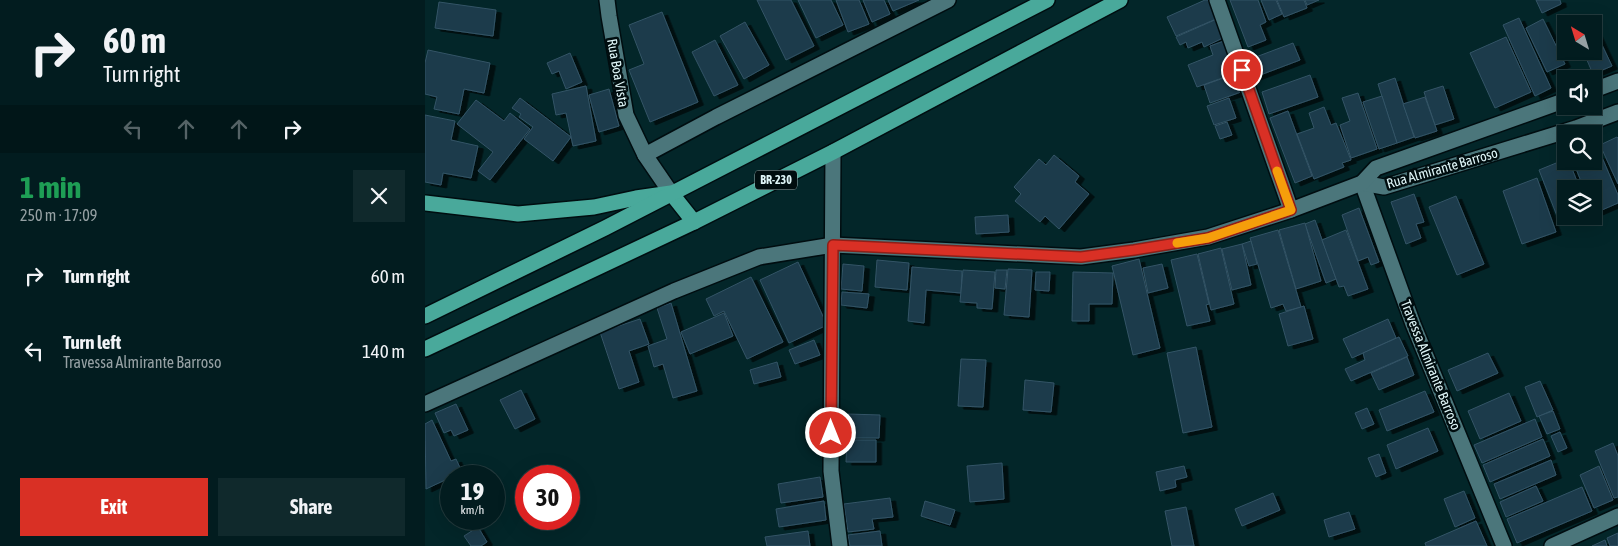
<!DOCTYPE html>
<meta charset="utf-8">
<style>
:root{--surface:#021c1f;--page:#10292c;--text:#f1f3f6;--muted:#96a1a4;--line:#233a3d;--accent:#d93025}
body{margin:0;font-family:"Asap Condensed",sans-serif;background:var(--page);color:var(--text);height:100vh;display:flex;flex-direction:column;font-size:19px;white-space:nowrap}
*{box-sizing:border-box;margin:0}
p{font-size:16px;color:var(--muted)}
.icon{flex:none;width:28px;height:28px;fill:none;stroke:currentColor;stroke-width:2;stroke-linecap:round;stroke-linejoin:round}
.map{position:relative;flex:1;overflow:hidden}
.side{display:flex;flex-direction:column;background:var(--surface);width:425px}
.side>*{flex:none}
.hud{background:#021c1f;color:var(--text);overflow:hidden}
.needle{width:32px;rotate:322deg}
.buttons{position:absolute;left:1132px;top:15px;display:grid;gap:10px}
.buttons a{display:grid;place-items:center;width:45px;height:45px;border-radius:0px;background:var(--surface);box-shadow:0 5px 20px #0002,0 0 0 1px var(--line);font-size:25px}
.speed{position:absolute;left:15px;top:465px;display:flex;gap:10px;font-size:25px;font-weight:700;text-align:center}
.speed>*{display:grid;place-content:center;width:65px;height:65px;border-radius:50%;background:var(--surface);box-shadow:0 5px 20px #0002,0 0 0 1px var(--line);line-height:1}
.speed small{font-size:12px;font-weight:400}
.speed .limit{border:8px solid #d22;background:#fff;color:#111}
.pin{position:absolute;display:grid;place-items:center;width:42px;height:42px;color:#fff;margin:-21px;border:2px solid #fff;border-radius:50%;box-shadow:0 1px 5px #0007}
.me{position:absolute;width:55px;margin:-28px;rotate:0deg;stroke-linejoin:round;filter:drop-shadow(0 0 4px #0008)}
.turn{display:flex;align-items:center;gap:18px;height:105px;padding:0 20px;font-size:22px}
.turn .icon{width:65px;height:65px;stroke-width:2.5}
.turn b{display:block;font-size:35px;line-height:42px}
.lanes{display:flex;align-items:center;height:48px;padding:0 20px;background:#0003;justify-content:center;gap:25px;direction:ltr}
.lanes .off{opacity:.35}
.round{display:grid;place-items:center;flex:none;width:52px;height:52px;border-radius:0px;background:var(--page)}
.summary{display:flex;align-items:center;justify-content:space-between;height:85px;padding:0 20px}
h1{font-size:30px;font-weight:700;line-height:38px;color:#1e9e55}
.primary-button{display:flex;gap:10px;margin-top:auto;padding:10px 20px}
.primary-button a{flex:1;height:58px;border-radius:0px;background:var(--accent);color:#fff;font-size:20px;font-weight:700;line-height:58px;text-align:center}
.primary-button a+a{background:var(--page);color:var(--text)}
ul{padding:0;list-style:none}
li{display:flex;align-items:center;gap:15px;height:75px;padding:0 20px}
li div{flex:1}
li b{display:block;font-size:19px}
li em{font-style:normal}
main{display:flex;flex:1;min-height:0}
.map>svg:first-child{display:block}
.building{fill:#1a3a4b;stroke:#345466;filter:url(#shadow)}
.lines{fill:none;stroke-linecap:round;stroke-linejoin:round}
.minor-casing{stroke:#000d10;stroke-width:18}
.major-casing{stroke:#000d10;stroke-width:18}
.minor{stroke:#4b767b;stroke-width:15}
.major{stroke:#49a99b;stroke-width:15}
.route-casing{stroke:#8d1f18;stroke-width:12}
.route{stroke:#d93025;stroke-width:9}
.slow{stroke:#f59e0b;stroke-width:9}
.labels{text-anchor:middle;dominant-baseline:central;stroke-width:5;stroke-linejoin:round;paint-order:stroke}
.shield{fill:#000d0f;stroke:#9cb0b2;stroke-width:1}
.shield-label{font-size:12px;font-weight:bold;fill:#dff6f8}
.street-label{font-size:14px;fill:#dff6f8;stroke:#000d0f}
</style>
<main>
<section class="side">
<div class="hud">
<div class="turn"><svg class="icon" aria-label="right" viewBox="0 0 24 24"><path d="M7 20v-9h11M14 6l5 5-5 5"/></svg><div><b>60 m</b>Turn right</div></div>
<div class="lanes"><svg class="icon off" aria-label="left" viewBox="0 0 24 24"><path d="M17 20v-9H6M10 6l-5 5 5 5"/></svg><svg class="icon off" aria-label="ahead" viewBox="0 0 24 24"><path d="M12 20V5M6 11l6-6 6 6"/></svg><svg class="icon off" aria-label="ahead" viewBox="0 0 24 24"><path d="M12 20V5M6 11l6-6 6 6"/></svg><svg class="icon" aria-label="right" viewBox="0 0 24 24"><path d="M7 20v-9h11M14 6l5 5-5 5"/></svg></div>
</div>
<div class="summary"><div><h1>1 min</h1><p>250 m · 17:09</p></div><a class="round"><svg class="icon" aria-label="close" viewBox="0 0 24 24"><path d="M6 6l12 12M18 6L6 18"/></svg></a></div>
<ul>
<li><svg class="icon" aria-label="right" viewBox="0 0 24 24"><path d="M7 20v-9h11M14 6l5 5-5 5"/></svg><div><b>Turn right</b></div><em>60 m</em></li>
<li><svg class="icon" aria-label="left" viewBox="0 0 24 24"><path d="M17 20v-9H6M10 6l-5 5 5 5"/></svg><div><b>Turn left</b><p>Travessa Almirante Barroso</p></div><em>140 m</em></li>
</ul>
<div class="primary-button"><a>Exit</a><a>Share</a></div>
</section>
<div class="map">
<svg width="1193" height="546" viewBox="0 0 1193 546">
<defs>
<filter id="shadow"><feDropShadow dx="5.5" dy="3" stdDeviation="0" flood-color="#0009"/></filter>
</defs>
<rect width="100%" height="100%" fill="#032629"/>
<g class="building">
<polygon points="332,0 366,0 389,46 361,60"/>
<polygon points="373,0 406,0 418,25 391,38"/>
<polygon points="411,0 434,0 444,24 423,32"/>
<polygon points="438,0 459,0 465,14 447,22"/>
<polygon points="463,0 494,0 468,11"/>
<polygon points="780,0 783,0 791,19 751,36 742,17"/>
<polygon points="805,0 833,0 841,22 835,25 841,40 823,47"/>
<polygon points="836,0 851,0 857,14 844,20"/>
<polygon points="852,0 879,0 882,8 859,17"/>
<polygon points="880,0 894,0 882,5"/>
<polygon points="1111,0 1135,0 1136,4 1117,13"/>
<polygon points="14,2 71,10 68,36 10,28"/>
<polygon points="237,12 273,102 225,122 204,70 219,64 204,25"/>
<polygon points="1094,18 1126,88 1110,96 1078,25"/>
<polygon points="792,19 800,37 779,47 777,42 763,48 761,42 755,45 751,37"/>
<polygon points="1118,19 1140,64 1122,72 1101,28"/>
<polygon points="320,22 344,65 319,79 295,36"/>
<polygon points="1169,28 1187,66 1168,74 1158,51 1169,51"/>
<polygon points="1081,37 1106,92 1070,108 1045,53"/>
<polygon points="290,40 313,85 289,96 267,52"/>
<polygon points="799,41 811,73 772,87 763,65 788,55 785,46"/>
<polygon points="868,43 875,60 830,77 823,60"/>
<polygon points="3,50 65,63 59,93 39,89 34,114 9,109 12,97 0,94 0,63"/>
<polygon points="145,53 157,82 141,89 134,71 127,74 122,63"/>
<polygon points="810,74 816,92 785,103 779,85"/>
<polygon points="885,75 893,97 844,114 837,92"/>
<polygon points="970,78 989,137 972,143 953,84"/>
<polygon points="161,86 171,141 148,146 141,113 131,115 127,94"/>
<polygon points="1018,86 1029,119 1010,125 999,92"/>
<polygon points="184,89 194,126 174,132 164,95"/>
<polygon points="933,93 952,149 926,158 915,125 925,121 917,98"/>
<polygon points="957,96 972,143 954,149 938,102"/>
<polygon points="1000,97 1012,131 990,138 978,104"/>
<polygon points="95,98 146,137 128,161 99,139 108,127 94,117 96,114 87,108"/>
<polygon points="804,98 811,118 789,125 782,106"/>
<polygon points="51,100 79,121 85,113 105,129 65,180 53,171 68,152 32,124"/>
<polygon points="899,107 906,125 911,123 926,160 917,163 919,167 889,179 872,134 889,128 884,113"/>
<polygon points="863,111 887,176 870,183 845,118"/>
<polygon points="0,115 30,121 26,140 53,146 46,178 18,173 16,185 0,182"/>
<polygon points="802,122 807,135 795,139 790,126"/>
<polygon points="1192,137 1193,138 1193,184 1175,145"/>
<polygon points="629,155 654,176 650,182 664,194 634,229 620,216 615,222 590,201 596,194 589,187 614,159 621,165"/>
<polygon points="1176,155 1193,195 1193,203 1170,213 1169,189 1159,189 1150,166 1162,161 1169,161 1169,158"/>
<polygon points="1141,159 1141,161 1144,161 1155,189 1141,189 1141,213 1132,216 1114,170"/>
<polygon points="1112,178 1131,232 1097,244 1078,191"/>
<polygon points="989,194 999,222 991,224 996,238 981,244 966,202"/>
<polygon points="1031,196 1059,264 1032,275 1004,207"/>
<polygon points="934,208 954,262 946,265 943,257 933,261 917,215"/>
<polygon points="583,215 584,232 551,234 550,217"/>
<polygon points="890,220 911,279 901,283 880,224"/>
<polygon points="880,223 896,281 871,289 854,230"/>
<polygon points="853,230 876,307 861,311 858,304 846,308 825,238"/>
<polygon points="921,230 943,289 923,296 919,286 914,287 897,240"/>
<polygon points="826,241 832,264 824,266 817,244"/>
<polygon points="817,244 826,285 807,290 797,249"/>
<polygon points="796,248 809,304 786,310 773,254"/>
<polygon points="772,254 784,304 781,305 785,321 762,326 746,260"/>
<polygon points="714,259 735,348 708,355 687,266"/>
<polygon points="452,260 484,263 482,290 450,287"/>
<polygon points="373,262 402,325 364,343 335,280"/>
<polygon points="418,264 439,266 437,291 416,289"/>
<polygon points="737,264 743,288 723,293 718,268"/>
<polygon points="487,267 537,271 536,293 501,290 499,323 483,321"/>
<polygon points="583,269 607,270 604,317 579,315"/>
<polygon points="538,270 570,272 567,309 552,308 552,303 535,302"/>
<polygon points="571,270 582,270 580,289 570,288"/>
<polygon points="611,272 625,272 624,291 610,290"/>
<polygon points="648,272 688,273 687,304 664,304 664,321 647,321"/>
<polygon points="326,277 358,342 322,359 299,311 289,316 281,299"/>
<polygon points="417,292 444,294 442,308 416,305"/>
<polygon points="246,303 272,391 248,398 238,364 229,367 223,346 242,339 232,308"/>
<polygon points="879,306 888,339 863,346 854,314"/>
<polygon points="299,313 308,336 265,354 256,332"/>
<polygon points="215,319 224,344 204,351 214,382 194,389 175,332"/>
<polygon points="963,319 971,338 927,358 918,339"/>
<polygon points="974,337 983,356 926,381 920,369 940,360 938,353"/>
<polygon points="389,340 395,355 370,364 364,350"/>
<polygon points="771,347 787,427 758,433 742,353"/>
<polygon points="1063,353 1073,373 1032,391 1023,370"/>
<polygon points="982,357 989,375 954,390 946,373"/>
<polygon points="536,359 561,360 558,407 533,406"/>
<polygon points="352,362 356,377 329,384 325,370"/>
<polygon points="600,380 629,383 626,412 598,410"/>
<polygon points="1115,381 1128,410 1112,417 1100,387"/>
<polygon points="96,390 110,419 90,429 75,400"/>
<polygon points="1000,391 1009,412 962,431 954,410"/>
<polygon points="1084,393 1096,421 1055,439 1043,411"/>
<polygon points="31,404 43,430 29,436 26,430 19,433 10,413"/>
<polygon points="942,408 949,424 937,429 930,413"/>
<polygon points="1128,411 1135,429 1122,434 1114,416"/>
<polygon points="423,414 455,415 454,438 422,438"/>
<polygon points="1110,419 1117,437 1057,463 1049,445"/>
<polygon points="7,420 26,461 31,459 37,472 1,489 0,424"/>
<polygon points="1003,428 1013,451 971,469 962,445"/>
<polygon points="1135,432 1142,448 1133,452 1126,436"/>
<polygon points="1118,439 1125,456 1065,482 1058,465"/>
<polygon points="422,440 451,440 451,462 421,462"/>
<polygon points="1188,443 1193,456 1193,497 1189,498 1170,451"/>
<polygon points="954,454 961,473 951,477 943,458"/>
<polygon points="1126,460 1131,475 1075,499 1069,484"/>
<polygon points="577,463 579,499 545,502 542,466"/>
<polygon points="759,466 762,477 750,480 751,487 735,491 731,472"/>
<polygon points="1174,466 1188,500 1169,508 1155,475"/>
<polygon points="395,477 398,497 356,503 353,484"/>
<polygon points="1111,486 1118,501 1081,517 1075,502"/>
<polygon points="1157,487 1167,511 1092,543 1082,519"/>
<polygon points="1039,491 1050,518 1030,527 1019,499"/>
<polygon points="848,493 855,510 817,526 810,509"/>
<polygon points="465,498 468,517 447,519 449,529 423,532 419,504"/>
<polygon points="399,501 401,520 354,527 351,509"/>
<polygon points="500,501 530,510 525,525 496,516"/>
<polygon points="761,507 769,546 747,546 740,511"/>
<polygon points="924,512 930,529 904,537 899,520"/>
<polygon points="1051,521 1062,546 1001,546 1000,543"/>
<polygon points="53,527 62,542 56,546 46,546 39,536"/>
<polygon points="383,531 385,546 342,546 340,537"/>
<polygon points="455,531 457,546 425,546 423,535"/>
<polygon points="1193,533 1193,546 1185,546 1182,538"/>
<polygon points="1180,540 1182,546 1167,546"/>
</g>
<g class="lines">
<defs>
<g id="minor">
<polyline points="182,0 184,16 201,115 220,155 246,193"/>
<polyline points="792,0 866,210"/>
<polyline points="1169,90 1193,81"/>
<polyline points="408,152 406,471 415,546"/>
<polyline points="220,155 291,117 523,0"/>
<polyline points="937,183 988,324 1079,546"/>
<polyline points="937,183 959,187 1151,128 1193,112"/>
<polyline points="0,404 249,291 334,257 408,245 656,257 709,250 783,237 866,210 937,183 951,168 1141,100"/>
<polyline points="1127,546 1193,516"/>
</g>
<g id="major">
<polyline points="0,203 93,214 169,207 211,198 246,193 269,222"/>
<polyline points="0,316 180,228 622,0"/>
<polyline points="0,349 269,222 408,152 695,0"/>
</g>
</defs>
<use href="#minor" class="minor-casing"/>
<use href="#major" class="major-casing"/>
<use href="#minor" class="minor"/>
<use href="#major" class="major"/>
</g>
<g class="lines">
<defs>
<polyline id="route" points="406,433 408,245 656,257 709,250 783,238 866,210 817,70"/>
</defs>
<use href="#route" class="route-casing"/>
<use href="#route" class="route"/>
<polyline class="slow" points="752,243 783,238 866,210 852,171"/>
</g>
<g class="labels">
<rect class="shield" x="330" y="170.5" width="42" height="19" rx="4"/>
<g class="shield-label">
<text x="351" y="180">BR-230</text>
</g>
<g class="street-label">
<text transform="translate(193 73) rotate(80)">Rua Boa Vista</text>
<text transform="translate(1017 168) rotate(-16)">Rua Almirante Barroso</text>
<text transform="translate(1006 365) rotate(68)">Travessa Almirante Barroso</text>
</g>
</g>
</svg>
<div class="buttons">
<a><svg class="needle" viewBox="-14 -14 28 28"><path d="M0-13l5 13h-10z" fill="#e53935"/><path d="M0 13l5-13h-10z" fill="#96a1a4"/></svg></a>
<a><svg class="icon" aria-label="sound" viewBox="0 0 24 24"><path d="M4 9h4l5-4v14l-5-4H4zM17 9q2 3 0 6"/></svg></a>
<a><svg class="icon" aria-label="search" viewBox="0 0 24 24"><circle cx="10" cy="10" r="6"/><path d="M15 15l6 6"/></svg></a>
<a><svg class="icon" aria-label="layers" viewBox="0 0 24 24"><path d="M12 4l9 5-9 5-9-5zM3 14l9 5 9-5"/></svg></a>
</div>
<div class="speed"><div>19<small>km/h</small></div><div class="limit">30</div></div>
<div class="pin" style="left:817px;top:70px;background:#d93025"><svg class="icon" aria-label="arrive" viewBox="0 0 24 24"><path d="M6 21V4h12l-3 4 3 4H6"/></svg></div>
<svg class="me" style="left:406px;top:433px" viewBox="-20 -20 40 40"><circle r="17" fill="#d93025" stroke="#fff" stroke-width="3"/><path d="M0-11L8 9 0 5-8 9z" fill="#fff"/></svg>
</div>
</main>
